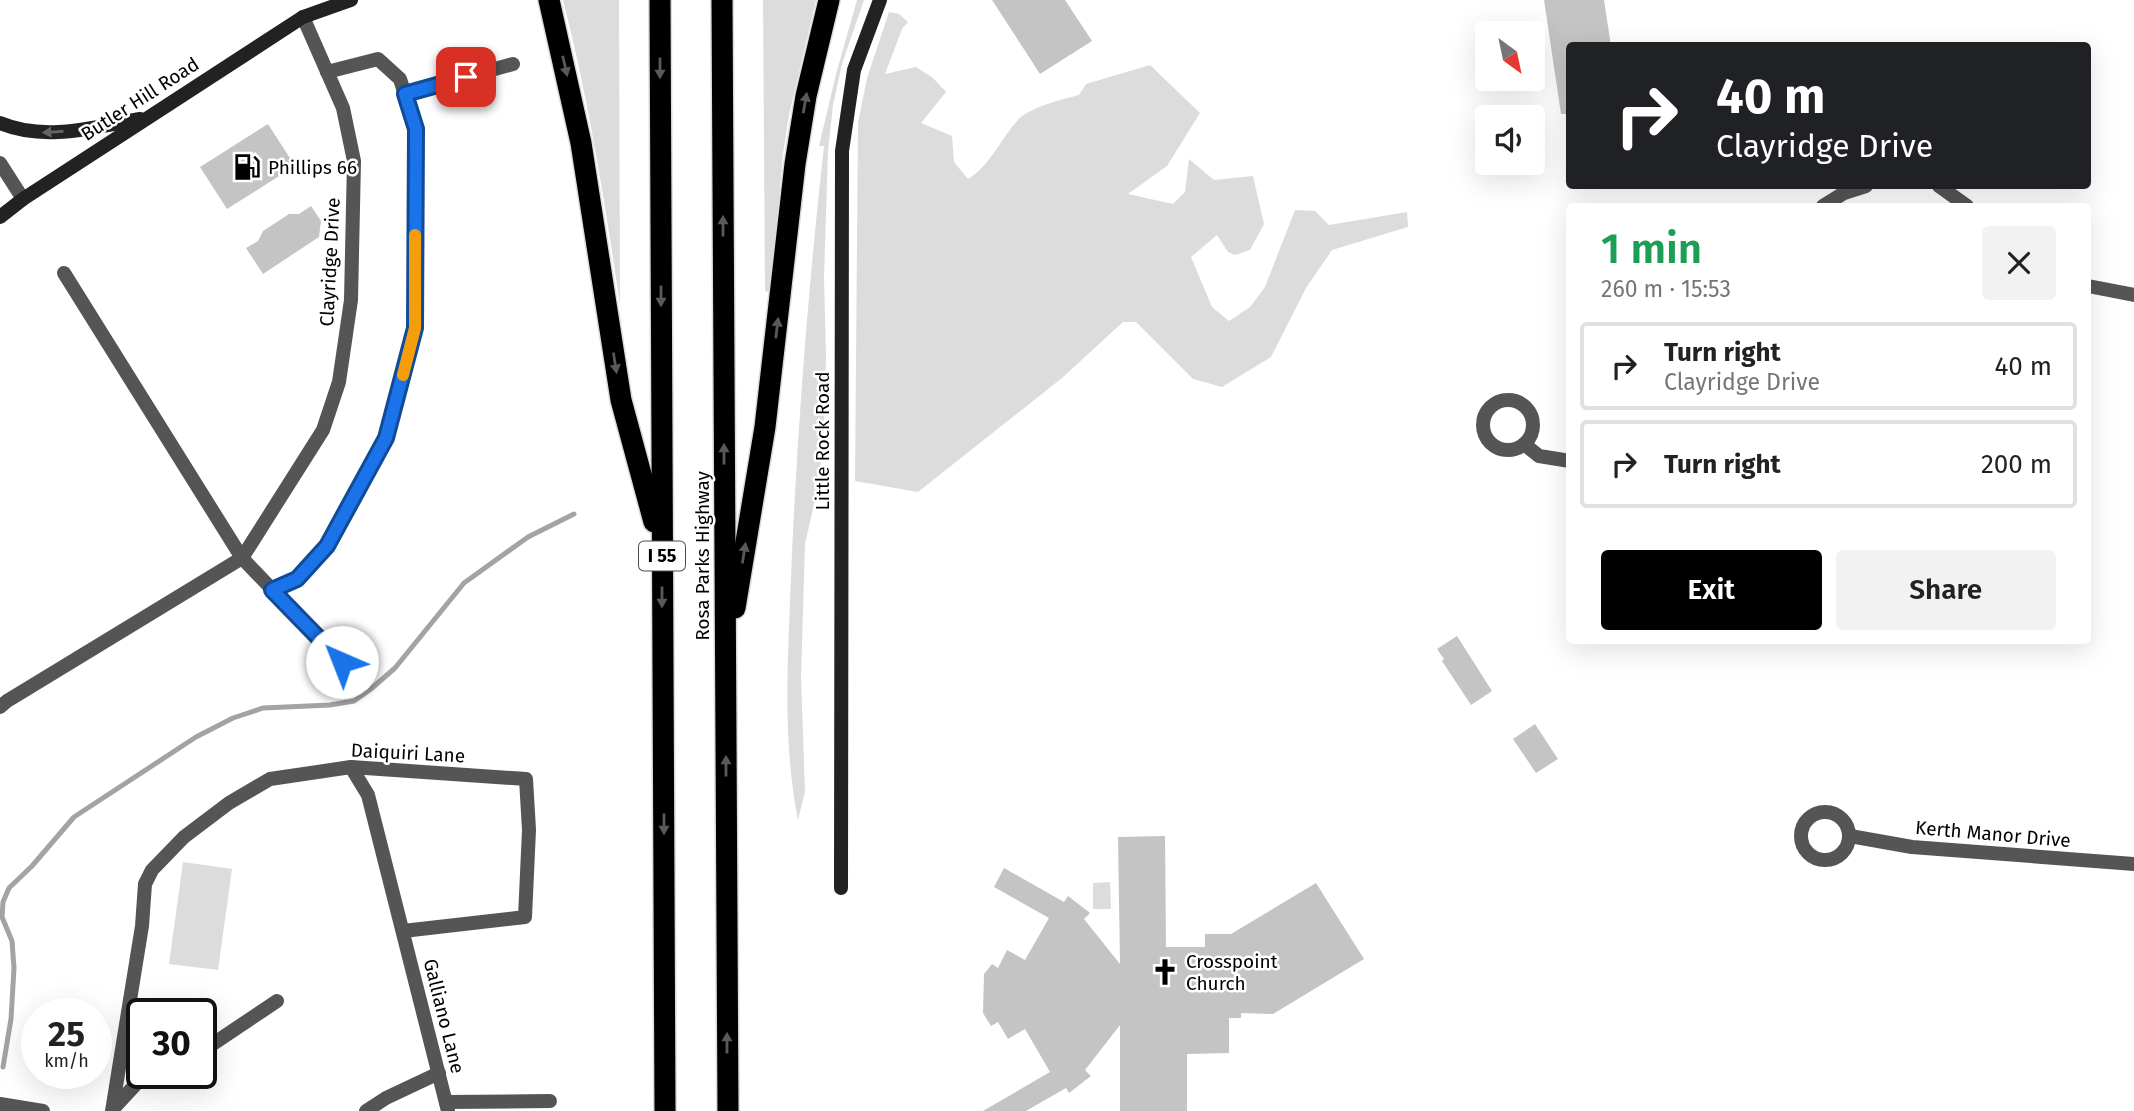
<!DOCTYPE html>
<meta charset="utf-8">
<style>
:root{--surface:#fff;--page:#f2f2f2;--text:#222;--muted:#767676;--line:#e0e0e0;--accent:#000}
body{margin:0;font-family:"Fira Sans",sans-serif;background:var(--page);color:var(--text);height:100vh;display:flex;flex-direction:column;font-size:26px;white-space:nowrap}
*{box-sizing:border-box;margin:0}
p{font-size:23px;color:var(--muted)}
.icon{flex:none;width:38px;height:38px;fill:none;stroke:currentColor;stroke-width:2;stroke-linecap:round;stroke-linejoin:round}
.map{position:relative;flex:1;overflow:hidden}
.side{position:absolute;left:1566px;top:203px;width:525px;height:441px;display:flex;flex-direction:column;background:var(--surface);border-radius:7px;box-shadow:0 7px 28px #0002}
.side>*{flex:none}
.banner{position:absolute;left:1566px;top:42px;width:525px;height:147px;border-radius:7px;box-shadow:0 7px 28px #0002;background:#202124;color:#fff;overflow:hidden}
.needle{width:46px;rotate:147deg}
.fabs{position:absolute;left:1475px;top:21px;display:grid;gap:14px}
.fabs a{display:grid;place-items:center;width:70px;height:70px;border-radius:7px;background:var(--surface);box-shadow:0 7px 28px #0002;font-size:35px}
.speed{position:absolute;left:21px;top:998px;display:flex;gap:14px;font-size:35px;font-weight:700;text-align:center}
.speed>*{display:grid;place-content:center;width:91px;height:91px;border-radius:50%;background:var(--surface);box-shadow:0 7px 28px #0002;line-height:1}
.speed small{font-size:18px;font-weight:400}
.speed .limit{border:4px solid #111;border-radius:10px;background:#fff;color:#111}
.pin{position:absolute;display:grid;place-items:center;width:60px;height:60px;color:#fff;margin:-30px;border-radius:14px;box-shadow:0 4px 10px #0006}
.me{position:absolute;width:77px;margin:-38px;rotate:316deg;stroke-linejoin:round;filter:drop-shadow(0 0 5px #0008)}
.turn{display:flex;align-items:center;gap:24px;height:147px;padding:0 35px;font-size:32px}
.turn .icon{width:91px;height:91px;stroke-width:2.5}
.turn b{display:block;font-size:49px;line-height:60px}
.round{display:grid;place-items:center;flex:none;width:74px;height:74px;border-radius:7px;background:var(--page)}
.overview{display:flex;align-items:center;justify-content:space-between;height:119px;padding:0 35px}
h1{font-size:42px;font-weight:600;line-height:52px;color:#1e9e55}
.button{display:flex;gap:14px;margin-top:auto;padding:14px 35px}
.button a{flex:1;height:80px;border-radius:7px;background:var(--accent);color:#fff;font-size:28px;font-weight:600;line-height:80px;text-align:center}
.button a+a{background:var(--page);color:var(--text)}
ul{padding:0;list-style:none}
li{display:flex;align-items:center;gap:21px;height:88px;margin:0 14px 10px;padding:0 21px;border:4px solid var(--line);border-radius:7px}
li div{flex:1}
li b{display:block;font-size:26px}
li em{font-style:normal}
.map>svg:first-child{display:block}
.green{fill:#dcdcdc}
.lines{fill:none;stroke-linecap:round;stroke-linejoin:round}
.stream{stroke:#a3a3a3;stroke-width:5}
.building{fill:#c4c4c4}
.highway-casing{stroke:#dbdbdb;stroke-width:24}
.street{stroke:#555;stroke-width:14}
.secondary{stroke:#222;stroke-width:14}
.highway{stroke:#000;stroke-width:21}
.oneway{fill:#595959}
.oneway2{fill:#646464}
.route-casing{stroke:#114b97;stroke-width:18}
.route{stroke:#1a73e8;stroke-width:12}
.slow{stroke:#f59e0b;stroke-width:12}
.labels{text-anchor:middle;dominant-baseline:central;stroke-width:5;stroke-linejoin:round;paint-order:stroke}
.shield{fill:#fff;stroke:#4c4c4c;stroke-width:2}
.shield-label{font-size:18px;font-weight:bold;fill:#000}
.street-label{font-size:19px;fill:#000;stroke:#fff}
.poi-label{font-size:19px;fill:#000;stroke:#fff;text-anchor:start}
</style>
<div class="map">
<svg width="2134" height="1111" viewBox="0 0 2134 1111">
<rect width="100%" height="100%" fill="#fff"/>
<g class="green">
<path d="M563 0H619L620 305C605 203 589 101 563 0Z"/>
<polygon points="763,0 816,0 789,115 783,153 771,293 765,291"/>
<path d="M857 0H864L842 64 833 105 828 151 824 278 826 355 824 427 818 487 805 544 801 678 805 792 798 820C782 740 788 657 791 576 797 432 808 289 824 146H819L836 74Z"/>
<path d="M889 12 899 14 908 22 902 29 885 74 916 67 933 78 946 92 921 123 952 136 954 162 968 179C990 166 1001 138 1018 120 1030 107 1063 99 1079 95L1086 84 1150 65 1200 113 1167 166 1128 194 1173 204 1185 192 1189 159 1214 180 1253 176 1264 224 1250 250 1235 255 1228 252 1217 235 1191 257 1212 307 1229 321 1250 307 1265 287 1295 210 1315 211 1329 225 1407 212 1408 227 1332 250 1306 288 1271 357 1222 387 1193 379 1136 322H1123L1062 378 918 492 855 481 858 123 867 78Z"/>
<polygon points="183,862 232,869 218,970 169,964"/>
<polygon points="1110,882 1111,909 1093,909 1093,883"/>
</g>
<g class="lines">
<polyline class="stream" points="3,1067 11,1019 14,968 12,941 2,917 3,902 9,888 32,866 74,817 196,737 233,718 263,708 330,705 354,701 371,689 395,668 464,583 528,537 574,514"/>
</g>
<g class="building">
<polygon points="992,0 1065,0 1092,41 1040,74"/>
<polygon points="1544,0 1604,0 1611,46 1570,46 1570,114 1561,114"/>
<polygon points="268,124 295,166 227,209 200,167"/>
<polygon points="311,206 321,221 319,237 263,274 246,248 258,241 263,231 289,214 299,214"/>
<polygon points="1457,636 1492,691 1471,705 1442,661 1444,659 1437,649"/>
<polygon points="1535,724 1558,759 1536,773 1513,739"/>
<polygon points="1165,836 1166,947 1205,947 1205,934 1231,934 1316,883 1364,959 1273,1014 1241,1013 1241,1018 1229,1018 1229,1053 1187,1054 1187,1111 1120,1111 1120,1025 1085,1070 1091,1076 1069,1093 1066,1088 1026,1111 983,1111 1050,1072 1025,1029 1008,1039 998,1022 991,1026 983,1013 984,974 992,964 998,968 1007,950 1025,960 1049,918 994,887 1004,868 1064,902 1068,896 1090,913 1084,919 1120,964 1118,837"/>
</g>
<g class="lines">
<defs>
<g id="highway">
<polyline points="549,0 581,143 621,400 654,522"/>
<polyline points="660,0 665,1111"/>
<polyline points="722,0 728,1111"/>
<polyline points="735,608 765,427 795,164 806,96 829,0"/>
</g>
</defs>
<use href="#highway" class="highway-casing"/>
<g class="street">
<polyline points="405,94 513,64"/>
<polyline points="0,163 23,199"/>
<polyline points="1939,186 1967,206"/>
<polyline points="1823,206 1844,193 1866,186"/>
<polyline points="64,273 242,558 342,662"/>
<polyline points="2088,286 2134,295"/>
<circle cx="1508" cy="425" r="25"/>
<polyline points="1524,444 1539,456 1570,461"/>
<polyline points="272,590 297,579 327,546 386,438 415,328 416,129 400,79 378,59 327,72"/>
<polyline points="0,707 7,701 242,558 323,430 339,382 351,300 354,161 343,108 303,17"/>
<polyline points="351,767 368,795 448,1111"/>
<circle cx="1825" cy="836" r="24"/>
<polyline points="1850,836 1912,847 2134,864"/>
<polyline points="201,1052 277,1001"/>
<polyline points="446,1102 550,1101"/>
<polyline points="0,1104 43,1111"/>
<polyline points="113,1109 137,1083 161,1073"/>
<polyline points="112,1111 142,926 145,884 152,870 184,837 229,803 270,779 351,767 526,779 529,830 525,917 403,931"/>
<polyline points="366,1111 386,1098 439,1073"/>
</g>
<g class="secondary">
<path d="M0 123C45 142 94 127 140 119"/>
<polyline points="0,217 23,199 303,17 351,0"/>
<polyline points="841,888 842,151 854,70 880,0"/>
</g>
<use href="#highway" class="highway"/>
</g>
<defs><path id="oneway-solid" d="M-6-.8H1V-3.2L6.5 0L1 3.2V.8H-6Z" transform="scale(1.75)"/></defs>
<g class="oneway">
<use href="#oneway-solid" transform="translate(565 66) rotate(77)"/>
<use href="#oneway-solid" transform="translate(660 68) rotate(90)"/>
<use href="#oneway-solid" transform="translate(805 103) rotate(-80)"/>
<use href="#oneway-solid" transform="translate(723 226) rotate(-90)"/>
<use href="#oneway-solid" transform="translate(661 296) rotate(90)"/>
<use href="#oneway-solid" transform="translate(777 328) rotate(-83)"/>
<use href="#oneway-solid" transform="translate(615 363) rotate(81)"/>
<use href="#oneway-solid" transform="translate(724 454) rotate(-90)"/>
<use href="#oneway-solid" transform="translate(744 553) rotate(-81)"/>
<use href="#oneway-solid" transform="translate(662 597) rotate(90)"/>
<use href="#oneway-solid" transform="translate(726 766) rotate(-90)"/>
<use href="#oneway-solid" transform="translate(664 824) rotate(90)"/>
<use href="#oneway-solid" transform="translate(727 1043) rotate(-90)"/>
</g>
<use class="oneway2" href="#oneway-solid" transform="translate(53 132) rotate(176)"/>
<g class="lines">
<defs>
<polyline id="route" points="342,662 272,590 297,579 327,546 386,438 415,328 416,129 405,94 466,77"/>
</defs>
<use href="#route" class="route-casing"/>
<use href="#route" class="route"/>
<polyline class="slow" points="403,375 415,328 415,235"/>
</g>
<defs>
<symbol id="fuel-bare" viewBox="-9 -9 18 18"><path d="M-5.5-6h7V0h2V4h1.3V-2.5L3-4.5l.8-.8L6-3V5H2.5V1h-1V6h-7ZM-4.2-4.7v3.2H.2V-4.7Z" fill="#000" stroke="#fff" stroke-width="2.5" paint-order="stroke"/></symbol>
<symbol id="church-bare" viewBox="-9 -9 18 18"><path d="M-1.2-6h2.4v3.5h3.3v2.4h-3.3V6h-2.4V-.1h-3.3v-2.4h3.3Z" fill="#000" stroke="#fff" stroke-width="2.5" paint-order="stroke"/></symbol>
</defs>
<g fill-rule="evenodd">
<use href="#fuel-bare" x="228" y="148" width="38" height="38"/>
<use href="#church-bare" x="1146" y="953" width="38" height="38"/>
</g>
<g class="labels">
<rect class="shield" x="639" y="541.5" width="46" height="29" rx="5"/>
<g class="shield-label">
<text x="662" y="556">I 55</text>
</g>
<g class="street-label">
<text transform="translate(140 99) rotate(-33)">Butler Hill Road</text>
<text transform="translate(330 262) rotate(-87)">Clayridge Drive</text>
<text transform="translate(822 441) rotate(-90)">Little Rock Road</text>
<text transform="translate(702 556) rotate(-90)">Rosa Parks Highway</text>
<text transform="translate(408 753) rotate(3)">Daiquiri Lane</text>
<text transform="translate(1993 834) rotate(5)">Kerth Manor Drive</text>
<text transform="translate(444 1016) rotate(76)">Galliano Lane</text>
</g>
<g class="poi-label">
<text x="268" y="167">Phillips 66</text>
<text x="1186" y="961">Crosspoint<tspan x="1186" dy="22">Church</tspan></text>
</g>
</g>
</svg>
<div class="fabs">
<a><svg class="needle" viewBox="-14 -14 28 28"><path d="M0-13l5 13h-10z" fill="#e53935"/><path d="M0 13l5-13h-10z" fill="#767676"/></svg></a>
<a><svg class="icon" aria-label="sound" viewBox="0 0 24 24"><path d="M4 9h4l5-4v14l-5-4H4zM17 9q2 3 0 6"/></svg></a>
</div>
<div class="speed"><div>25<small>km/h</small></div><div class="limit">30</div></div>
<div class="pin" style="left:466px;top:77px;background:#d93025"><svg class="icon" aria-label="arrive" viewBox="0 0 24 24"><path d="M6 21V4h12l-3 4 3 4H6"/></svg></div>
<svg class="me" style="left:342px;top:662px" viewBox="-20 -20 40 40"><circle r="19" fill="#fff"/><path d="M0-13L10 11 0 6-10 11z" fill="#1a73e8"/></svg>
<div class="banner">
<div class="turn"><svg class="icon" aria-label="right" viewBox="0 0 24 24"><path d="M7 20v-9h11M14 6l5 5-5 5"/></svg><div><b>40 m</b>Clayridge Drive</div></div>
</div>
<section class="side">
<div class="overview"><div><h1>1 min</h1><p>260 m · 15:53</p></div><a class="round"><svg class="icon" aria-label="close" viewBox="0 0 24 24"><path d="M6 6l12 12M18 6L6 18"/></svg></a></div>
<ul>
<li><svg class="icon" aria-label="right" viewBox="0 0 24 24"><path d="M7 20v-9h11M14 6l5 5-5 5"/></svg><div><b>Turn right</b><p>Clayridge Drive</p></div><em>40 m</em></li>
<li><svg class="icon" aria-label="right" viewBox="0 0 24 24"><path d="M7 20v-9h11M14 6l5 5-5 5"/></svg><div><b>Turn right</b></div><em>200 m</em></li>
</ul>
<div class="button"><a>Exit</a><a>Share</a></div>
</section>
</div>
